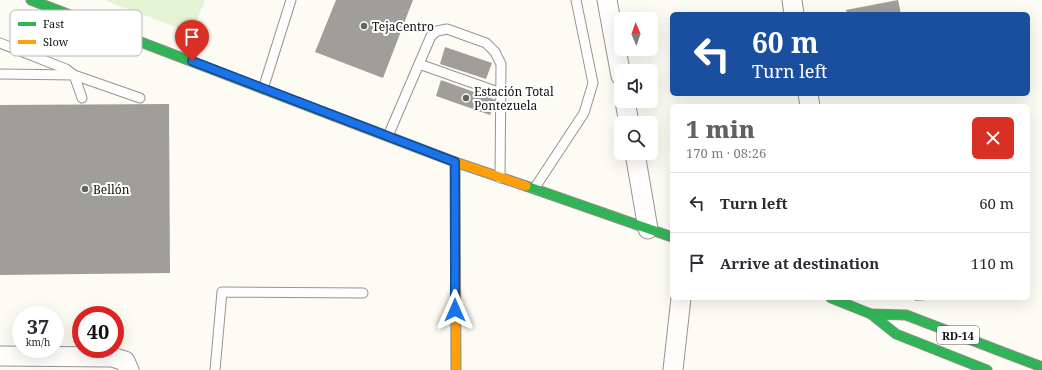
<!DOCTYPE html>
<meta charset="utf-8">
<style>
:root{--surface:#fff;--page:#f7f7f7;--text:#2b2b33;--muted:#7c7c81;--line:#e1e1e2;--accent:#62625f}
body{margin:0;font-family:"Noto Serif",serif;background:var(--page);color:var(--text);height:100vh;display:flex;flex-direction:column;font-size:15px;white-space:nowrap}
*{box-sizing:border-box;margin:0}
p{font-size:13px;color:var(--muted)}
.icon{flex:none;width:22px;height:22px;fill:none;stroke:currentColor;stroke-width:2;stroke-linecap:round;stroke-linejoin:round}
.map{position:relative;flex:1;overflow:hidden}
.panel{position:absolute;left:670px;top:104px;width:360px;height:196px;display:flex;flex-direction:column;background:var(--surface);border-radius:6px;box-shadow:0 4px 16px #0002}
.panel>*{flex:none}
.hud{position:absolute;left:670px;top:12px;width:360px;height:84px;border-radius:6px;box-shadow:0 4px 16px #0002;background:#1a4fa0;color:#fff;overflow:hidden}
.needle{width:26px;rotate:358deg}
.controls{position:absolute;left:614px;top:12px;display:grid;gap:8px}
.controls a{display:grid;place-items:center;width:44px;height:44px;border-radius:6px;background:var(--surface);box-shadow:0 4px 16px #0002;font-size:20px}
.speed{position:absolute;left:12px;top:306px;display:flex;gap:8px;font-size:20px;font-weight:700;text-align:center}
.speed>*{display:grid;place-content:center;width:52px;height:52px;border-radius:50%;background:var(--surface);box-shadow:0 4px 16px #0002;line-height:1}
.speed small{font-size:10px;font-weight:400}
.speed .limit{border:6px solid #d22;background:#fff;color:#111}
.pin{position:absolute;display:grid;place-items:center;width:34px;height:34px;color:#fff;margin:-41px -17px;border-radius:50% 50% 50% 0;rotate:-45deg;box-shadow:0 0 4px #0007}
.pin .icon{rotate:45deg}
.me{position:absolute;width:44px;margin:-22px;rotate:0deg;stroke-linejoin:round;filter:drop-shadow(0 0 3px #0008)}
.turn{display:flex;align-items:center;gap:14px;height:84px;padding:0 16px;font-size:18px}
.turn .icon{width:52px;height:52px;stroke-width:2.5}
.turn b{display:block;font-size:28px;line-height:34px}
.round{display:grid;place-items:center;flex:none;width:42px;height:42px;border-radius:6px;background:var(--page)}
.head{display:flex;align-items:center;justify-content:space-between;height:68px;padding:0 16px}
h1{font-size:24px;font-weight:800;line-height:30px;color:var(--accent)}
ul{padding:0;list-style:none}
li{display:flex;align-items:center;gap:12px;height:60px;padding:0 16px;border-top:1px solid var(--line)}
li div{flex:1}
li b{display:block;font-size:15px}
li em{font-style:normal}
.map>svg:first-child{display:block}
.green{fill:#e3f3d3}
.building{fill:#a09e9a}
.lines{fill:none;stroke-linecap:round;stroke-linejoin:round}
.lane-casing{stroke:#969592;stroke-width:11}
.street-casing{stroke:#969592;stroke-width:21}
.fast-casing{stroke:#8c8c89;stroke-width:11}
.slow-casing{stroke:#8c8c89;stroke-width:11}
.lane{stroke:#fffefd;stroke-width:9}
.street{stroke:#fffefd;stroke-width:19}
.fast{stroke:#30b455;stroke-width:9}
.slow{stroke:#ff9f0a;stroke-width:9}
.route-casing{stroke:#114b97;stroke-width:10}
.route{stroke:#1a73e8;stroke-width:7}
.poi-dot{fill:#62625f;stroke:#fff;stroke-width:1.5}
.labels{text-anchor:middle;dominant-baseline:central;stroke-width:4;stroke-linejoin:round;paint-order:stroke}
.shield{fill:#fff;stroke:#575757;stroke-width:1}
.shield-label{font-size:11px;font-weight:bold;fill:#0f0f0f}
.poi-label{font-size:12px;fill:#0f0f0f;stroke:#fff;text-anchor:start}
.key{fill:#fff;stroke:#b7b7b7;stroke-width:1}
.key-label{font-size:11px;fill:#0f0f0f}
</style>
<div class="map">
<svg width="1042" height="370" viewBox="0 0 1042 370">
<rect width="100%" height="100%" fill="#fcfbf4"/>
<polygon class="green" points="104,0 205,0 192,33"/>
<g class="building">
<polygon points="336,0 413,0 383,78 315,52"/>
<polygon points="898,0 901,14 847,14 846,10"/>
<polygon points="445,47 492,63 486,79 440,64"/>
<polygon points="441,80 496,100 490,115 436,96"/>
<polygon points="169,104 170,273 0,275 0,105"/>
<polygon points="915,298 939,298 939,299 915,301"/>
</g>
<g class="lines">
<defs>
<g id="lane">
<polyline points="0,43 66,69 74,75 82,98"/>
<polyline points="419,64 501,93"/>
<polyline points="0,74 74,75 140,98"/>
<polyline points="263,89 291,0"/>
<polyline points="388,136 431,36 437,31 447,29 486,43 495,52 501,64 500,178"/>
<polyline points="534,189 584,113 593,83 576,0"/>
<polyline points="215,370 222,292 363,293"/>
</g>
<g id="street">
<polyline points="607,0 621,76"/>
<polyline points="792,0 794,14"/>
<polyline points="808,94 810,106"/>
<polyline points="625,101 629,123"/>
<polyline points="635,153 648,229"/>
<polyline points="0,356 112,357 125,361 129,370"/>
<polyline points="673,370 681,298"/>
</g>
<g id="fast">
<polyline points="31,0 334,116"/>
<polyline points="526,186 672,237"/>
<polyline points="831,298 871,314 896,334 987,370"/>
<polyline points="871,314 906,315 1042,367"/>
</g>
<g id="slow">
<polyline points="334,116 455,162 526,186"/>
<polyline points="455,162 456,370"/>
</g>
</defs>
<use href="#lane" class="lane-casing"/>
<use href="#street" class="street-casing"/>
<use href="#fast" class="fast-casing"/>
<use href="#slow" class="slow-casing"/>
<use href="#lane" class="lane"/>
<use href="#street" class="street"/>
<use href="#fast" class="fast"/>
<use href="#slow" class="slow"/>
</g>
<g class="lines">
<defs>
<polyline id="route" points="192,61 455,162 455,310"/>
</defs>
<use href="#route" class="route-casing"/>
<use href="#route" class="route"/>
</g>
<g class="poi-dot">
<circle cx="364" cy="26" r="4"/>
<circle cx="466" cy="98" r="4"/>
<circle cx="85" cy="189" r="4"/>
</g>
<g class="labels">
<rect class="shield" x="937" y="326" width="42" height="18" rx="3"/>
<g class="shield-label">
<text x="958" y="335">RD-14</text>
</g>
<g class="poi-label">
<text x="372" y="26">TejaCentro</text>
<text x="474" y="91">Estación Total<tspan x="474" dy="14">Pontezuela</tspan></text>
<text x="93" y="189">Bellón</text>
</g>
</g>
<rect x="10" y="10" width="132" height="46" rx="6" class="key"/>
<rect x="18" y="22" width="18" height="4" fill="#30b455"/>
<rect x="18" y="40" width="18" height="4" fill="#ff9f0a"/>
<g class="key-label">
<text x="43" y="28">Fast</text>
<text x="43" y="46">Slow</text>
</g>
</svg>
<div class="controls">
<a><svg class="needle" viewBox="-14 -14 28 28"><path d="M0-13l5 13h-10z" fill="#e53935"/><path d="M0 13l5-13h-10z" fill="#7c7c81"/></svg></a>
<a><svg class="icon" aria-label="sound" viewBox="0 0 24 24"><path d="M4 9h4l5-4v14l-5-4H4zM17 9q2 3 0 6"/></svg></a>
<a><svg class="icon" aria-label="search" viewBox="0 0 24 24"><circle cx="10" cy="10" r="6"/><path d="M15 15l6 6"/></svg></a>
</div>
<div class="speed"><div>37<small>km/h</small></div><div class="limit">40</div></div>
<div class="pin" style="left:192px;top:61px;background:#d93025"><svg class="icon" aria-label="arrive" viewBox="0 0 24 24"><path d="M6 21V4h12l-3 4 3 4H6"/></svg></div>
<svg class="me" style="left:455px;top:310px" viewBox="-20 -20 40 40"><path d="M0-17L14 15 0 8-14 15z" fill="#1a73e8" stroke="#fff" stroke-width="4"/></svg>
<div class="hud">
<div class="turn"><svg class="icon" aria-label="left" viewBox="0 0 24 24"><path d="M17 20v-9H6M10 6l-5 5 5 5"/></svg><div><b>60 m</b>Turn left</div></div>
</div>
<section class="panel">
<div class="head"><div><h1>1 min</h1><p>170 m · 08:26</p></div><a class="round" style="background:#d93025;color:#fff"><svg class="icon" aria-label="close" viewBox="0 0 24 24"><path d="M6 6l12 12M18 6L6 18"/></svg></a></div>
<ul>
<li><svg class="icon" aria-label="left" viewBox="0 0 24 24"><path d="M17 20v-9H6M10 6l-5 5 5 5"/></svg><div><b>Turn left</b></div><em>60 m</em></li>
<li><svg class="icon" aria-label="arrive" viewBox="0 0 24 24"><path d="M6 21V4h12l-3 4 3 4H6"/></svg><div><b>Arrive at destination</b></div><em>110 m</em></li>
</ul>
</section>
</div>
